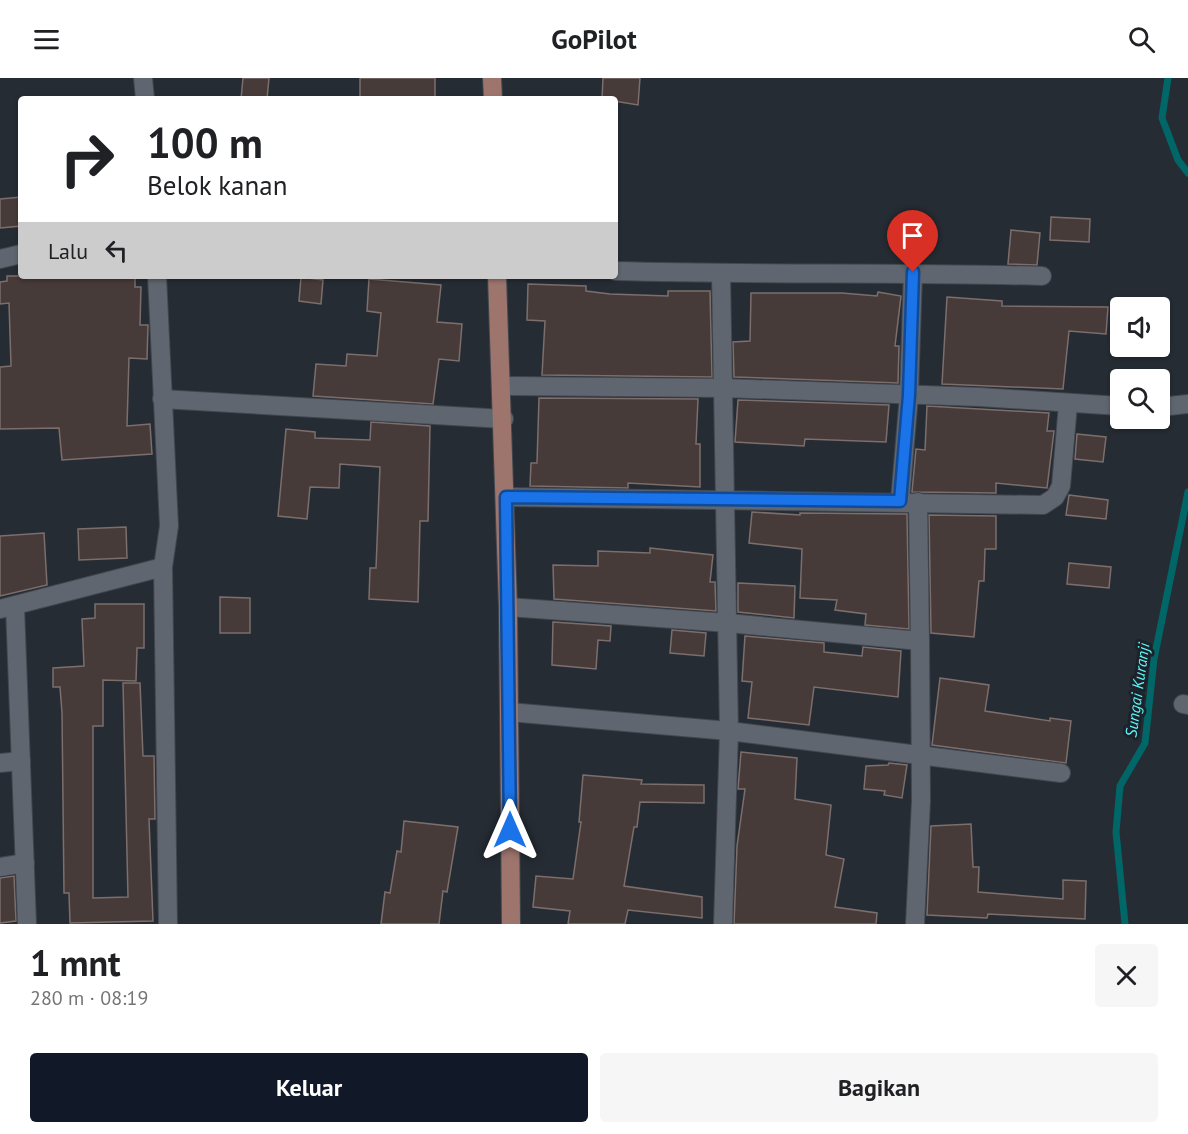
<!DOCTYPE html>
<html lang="id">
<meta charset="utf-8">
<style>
:root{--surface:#fff;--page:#f6f6f6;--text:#202124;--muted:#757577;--accent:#111827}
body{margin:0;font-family:"PT Sans",sans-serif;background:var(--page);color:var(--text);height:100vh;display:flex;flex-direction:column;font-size:22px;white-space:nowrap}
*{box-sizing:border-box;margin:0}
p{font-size:20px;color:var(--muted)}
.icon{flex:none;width:33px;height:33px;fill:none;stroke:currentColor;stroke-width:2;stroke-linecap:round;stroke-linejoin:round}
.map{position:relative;height:846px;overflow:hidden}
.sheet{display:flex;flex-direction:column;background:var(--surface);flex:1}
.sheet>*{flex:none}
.guide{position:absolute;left:18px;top:18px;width:600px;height:183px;border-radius:6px;box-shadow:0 2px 4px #0004;background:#fff;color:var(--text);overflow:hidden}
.tools{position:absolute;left:1110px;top:219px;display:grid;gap:12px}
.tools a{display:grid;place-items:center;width:60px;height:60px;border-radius:6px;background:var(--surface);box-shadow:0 2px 4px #0004;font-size:30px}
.pin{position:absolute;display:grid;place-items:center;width:51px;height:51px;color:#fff;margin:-62px -26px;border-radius:50% 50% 50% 0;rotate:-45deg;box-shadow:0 0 6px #0007}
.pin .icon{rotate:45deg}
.me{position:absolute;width:66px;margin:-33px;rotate:0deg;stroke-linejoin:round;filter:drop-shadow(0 0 4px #0008)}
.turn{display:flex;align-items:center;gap:21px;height:126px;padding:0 30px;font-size:27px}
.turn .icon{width:78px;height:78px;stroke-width:2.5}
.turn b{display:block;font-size:42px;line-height:51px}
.then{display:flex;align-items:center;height:57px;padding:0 30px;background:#0003;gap:12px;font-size:22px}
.round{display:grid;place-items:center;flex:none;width:63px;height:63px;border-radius:6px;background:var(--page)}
.summary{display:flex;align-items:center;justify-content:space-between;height:102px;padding:0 30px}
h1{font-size:36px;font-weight:700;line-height:45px}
.button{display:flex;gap:12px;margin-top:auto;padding:12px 30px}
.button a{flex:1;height:69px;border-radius:6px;background:var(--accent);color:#fff;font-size:24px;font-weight:700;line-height:69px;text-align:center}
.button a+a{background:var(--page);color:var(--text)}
header{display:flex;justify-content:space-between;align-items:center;height:78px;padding:0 30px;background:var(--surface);font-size:27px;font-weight:700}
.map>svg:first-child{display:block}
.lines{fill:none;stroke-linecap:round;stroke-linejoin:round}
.stream{stroke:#006667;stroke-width:7}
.building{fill:#473b39;stroke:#7c6e6c;stroke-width:1.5}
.street-casing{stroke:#42474e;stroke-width:20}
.primary-casing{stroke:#42474e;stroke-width:20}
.street{stroke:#5f6670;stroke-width:18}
.primary{stroke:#9d756d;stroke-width:18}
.route-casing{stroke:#114b97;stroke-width:15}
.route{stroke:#1a73e8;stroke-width:10}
.labels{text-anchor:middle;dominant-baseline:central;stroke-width:6;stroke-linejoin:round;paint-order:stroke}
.water-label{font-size:16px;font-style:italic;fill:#5ef9fb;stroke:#1d222a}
</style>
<header><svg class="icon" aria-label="menu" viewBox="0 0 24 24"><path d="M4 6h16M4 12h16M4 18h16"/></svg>GoPilot<svg class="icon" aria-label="search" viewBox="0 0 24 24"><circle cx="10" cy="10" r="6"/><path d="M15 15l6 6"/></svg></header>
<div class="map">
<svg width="1188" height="846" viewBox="0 0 1188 846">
<rect width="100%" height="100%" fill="#262c34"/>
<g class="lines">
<g class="stream">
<polyline points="1168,0 1162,40 1178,82 1188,95"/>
<polyline points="1125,846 1116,754 1120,708 1145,665 1154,581 1188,414"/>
</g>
</g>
<g class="building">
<polygon points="243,0 269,0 267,21 241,21"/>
<rect x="360" y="0" width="75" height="21"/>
<polygon points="603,0 640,0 638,27 602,21"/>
<polygon points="21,119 21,148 0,150 0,121"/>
<polygon points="1051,139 1090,141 1089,164 1050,162"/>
<polygon points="1011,152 1040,155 1037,187 1008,186"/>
<polygon points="7,198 135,198 135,209 141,209 140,247 148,247 147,281 129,280 127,348 150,346 152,376 62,382 59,350 0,351 0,289 11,288 9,225 0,226 0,204 7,203"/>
<polygon points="301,199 323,202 321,226 299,223"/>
<polygon points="369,201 441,207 437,244 462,246 459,283 439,281 433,326 313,318 316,286 346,288 347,276 377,278 381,235 367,233"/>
<polygon points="528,206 586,208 586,213 610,216 668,218 668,213 710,213 712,299 542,297 545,243 527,242"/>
<polygon points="878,214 901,218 895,268 899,268 898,305 734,299 733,264 750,263 751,215 842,215 877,218"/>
<polygon points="947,219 1002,223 1002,228 1108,229 1106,256 1069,253 1063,311 942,306"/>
<polygon points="539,320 698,321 696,366 700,366 700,409 628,405 628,410 530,408 531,385 537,385"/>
<polygon points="738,322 889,327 886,364 805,361 804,368 735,364"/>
<polygon points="927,328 1049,335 1047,353 1054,353 1047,410 996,405 996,415 912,414 916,371 925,372"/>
<polygon points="371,344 430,348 428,443 420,443 418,524 369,521 370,490 376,490 380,389 340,386 339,410 310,409 307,441 278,438 286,351 315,354 315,360 370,362"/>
<polygon points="1077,356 1106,359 1103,384 1075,381"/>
<polygon points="1069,417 1108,422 1106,441 1066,437"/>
<polygon points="752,434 800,437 800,435 907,436 909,551 865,547 866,536 835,532 837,522 800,520 802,471 749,465"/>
<polygon points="929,437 996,438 996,471 985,471 984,503 979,503 974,559 931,555"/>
<polygon points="126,449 127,480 79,482 78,451"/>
<polygon points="44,455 47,507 0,518 0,458"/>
<polygon points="650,470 713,477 710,504 715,504 716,533 554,521 553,487 598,488 598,473 650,475"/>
<polygon points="1069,485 1111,489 1109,510 1067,506"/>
<polygon points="738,505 795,508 794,540 738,534"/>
<polygon points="220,519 250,520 250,555 220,555"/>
<polygon points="95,526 144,526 144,570 137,570 136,603 103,602 103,648 93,648 93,820 128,819 123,605 140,605 143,678 154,678 155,741 149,741 153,843 70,845 69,815 64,815 62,635 60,609 53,609 53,590 84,588 82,541 95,540"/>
<polygon points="553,544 611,548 610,563 598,562 596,591 552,587"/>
<polygon points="672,552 706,555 704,578 670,575"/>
<polygon points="745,558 824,565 824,574 862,578 863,569 901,573 898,619 814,609 809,647 748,640 752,604 742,603"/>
<polygon points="940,600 989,607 985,633 1050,643 1050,640 1071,643 1066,685 932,667"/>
<polygon points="741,674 797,680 795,721 831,727 826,777 844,781 835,829 877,835 876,846 734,846 737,768 745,711 738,711"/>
<polygon points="889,685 907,687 902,720 884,717 885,713 864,711 866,688 888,687"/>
<polygon points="583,697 642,702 641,706 704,707 704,725 640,724 637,749 634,749 624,808 702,819 702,840 628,832 625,846 568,846 570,833 533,829 536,798 573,801 581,744 579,744"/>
<polygon points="404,743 458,749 447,814 443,813 439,846 381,846 385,814 390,815 397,773 401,774"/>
<polygon points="971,746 973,789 979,789 978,814 1063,821 1063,802 1086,803 1085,841 988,836 987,840 927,837 931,748"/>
<polygon points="14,798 16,843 0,845 0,800"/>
</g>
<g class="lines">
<defs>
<g id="street">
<polyline points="143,0 145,21"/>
<polyline points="0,181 21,176"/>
<path d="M615 193C757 197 899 194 1042 198"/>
<polyline points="721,196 729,653 723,846"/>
<polyline points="502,308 723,310 980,319 1120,328"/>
<polyline points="162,321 504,341"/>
<polyline points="1160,329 1188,326"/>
<polyline points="506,419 1043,427 1055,419 1061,408 1068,326"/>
<polyline points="900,423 909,317 913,194"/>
<polyline points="918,424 920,563"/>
<polyline points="163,489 168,846"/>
<polyline points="15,529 27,846"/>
<polyline points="508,529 728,545 920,563 921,723 915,846"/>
<polyline points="0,531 163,489 169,448 157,198"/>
<polyline points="1183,626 1188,627"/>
<polyline points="509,634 729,653 1061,695"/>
<polyline points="0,685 21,683"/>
<polyline points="0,789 25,785"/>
</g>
<g id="primary">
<polyline points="492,0 493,21"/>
<polyline points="497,198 508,529 511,846"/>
</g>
</defs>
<use href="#street" class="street-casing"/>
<use href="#primary" class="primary-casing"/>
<use href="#street" class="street"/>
<use href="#primary" class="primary"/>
</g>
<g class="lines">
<defs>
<polyline id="route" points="510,752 506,419 900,423 909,317 913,194"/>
</defs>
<use href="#route" class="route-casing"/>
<use href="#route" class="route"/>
</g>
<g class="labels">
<g class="water-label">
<text transform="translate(1137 612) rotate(-82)">Sungai Kuranji</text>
</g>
</g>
</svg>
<div class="tools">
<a><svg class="icon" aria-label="sound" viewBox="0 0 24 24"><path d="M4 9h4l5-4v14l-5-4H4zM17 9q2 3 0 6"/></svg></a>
<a><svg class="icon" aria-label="search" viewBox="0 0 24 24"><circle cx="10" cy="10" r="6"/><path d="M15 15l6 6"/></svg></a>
</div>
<div class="pin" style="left:913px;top:194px;background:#d93025"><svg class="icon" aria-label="arrive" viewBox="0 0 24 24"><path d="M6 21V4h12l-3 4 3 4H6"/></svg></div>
<svg class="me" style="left:510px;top:752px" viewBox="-20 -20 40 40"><path d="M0-17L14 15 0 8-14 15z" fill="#1a73e8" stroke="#fff" stroke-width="4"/></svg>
<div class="guide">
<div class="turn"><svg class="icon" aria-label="right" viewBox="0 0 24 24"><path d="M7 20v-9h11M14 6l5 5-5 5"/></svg><div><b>100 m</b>Belok kanan</div></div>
<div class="then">Lalu<svg class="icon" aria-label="left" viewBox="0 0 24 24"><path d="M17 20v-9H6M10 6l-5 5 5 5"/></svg></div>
</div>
</div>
<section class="sheet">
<div class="summary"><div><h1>1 mnt</h1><p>280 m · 08:19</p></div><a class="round"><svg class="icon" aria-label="close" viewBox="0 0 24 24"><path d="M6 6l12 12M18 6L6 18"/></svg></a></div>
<div class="button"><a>Keluar</a><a>Bagikan</a></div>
</section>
